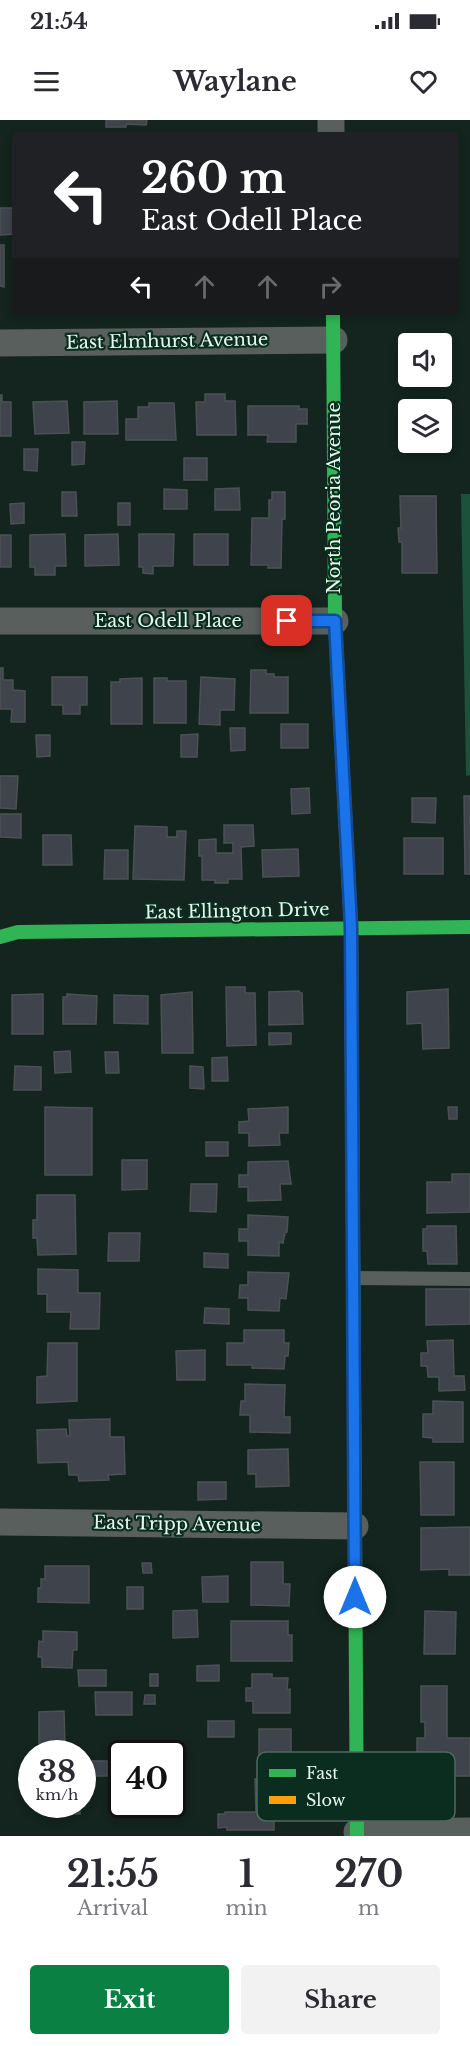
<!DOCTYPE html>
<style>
:root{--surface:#fff;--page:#f2f2f3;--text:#2b2b33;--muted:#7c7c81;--accent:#0b8043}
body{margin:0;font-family:"Libre Baskerville",serif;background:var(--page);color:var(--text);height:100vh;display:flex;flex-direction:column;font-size:22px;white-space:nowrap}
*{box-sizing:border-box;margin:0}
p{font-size:20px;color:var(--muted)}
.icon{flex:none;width:33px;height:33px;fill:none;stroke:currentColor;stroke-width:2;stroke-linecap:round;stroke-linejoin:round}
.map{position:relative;height:1716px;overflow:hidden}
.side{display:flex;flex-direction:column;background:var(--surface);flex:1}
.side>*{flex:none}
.hud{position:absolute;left:12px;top:12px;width:447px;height:183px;border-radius:6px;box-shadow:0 3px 9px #0003;background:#202124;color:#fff;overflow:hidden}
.tools{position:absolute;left:398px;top:213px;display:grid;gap:12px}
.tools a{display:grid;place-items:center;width:54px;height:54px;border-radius:6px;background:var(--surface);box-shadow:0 3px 9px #0003;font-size:30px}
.speed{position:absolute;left:18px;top:1620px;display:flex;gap:12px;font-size:30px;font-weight:700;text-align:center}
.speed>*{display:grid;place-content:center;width:78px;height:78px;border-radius:50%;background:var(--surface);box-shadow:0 3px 9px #0003;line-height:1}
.speed small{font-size:15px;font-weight:400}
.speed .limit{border:3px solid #111;border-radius:9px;background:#fff;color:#111}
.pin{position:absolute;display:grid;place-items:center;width:51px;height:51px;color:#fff;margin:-26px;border-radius:12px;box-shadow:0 3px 9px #0006}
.me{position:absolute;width:66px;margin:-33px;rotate:0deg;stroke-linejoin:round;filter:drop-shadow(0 0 4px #0008)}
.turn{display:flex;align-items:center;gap:21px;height:126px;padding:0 30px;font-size:27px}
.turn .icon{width:78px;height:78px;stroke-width:2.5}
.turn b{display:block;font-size:42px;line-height:51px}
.lanes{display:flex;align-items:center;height:57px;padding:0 30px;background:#0003;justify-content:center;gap:30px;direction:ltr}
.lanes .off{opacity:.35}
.eta{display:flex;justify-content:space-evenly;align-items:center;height:102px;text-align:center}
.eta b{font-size:36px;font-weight:800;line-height:42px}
.primary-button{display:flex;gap:12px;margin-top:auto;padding:12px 30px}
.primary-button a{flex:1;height:69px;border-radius:6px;background:var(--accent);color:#fff;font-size:24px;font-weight:800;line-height:69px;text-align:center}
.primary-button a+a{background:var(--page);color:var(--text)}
.status{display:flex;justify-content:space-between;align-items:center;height:42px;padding:0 30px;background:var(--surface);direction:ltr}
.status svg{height:16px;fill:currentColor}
header{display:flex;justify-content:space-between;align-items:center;height:78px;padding:0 30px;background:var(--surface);font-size:27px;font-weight:800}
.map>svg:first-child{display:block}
.green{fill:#1c513b}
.building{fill:#3f434c;stroke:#4b5153;stroke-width:1.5}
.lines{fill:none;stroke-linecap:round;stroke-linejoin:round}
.lane{stroke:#595f5c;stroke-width:14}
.street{stroke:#595f5c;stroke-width:27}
.fast{stroke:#30b455;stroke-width:14}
.slow{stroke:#ff9f0a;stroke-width:14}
.route-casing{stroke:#114b97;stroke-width:15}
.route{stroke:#1a73e8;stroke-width:10}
.labels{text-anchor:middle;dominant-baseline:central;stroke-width:4.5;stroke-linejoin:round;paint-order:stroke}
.street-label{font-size:18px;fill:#e6f8ee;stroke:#0b2d1f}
.key{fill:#0b2d1f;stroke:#4d6a5d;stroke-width:1.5}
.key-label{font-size:16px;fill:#e6f8ee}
</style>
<div class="status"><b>21:54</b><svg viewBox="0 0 49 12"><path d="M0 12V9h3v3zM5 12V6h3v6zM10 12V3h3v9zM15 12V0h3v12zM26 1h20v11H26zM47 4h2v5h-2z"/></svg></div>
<header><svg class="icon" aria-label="menu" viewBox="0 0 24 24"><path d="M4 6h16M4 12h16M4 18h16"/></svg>Waylane<svg class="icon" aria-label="heart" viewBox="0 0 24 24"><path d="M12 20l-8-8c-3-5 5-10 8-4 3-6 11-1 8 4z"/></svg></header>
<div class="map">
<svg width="470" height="1716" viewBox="0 0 470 1716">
<rect width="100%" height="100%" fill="#13251e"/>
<polygon class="green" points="461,374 470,374 470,655 466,656"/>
<g class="building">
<polygon points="106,0 147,0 146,5 126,4 126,7 106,7"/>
<polygon points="0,88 15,88 15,114 0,115"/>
<polygon points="0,125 4,125 4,167 0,166"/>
<polygon points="205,274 225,274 225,281 235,281 236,315 197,315 196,282 205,282"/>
<polygon points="0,275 2,275 2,282 11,282 11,316 0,316"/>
<polygon points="67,281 69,313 35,314 33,282"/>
<polygon points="117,281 118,314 84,314 84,282"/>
<polygon points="149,283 174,283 176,320 126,320 126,299 138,299 138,287 149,287"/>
<polygon points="248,286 299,286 299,289 307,289 307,304 296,304 296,322 267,322 268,315 248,315"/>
<polygon points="72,322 85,322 84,344 72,345"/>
<polygon points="24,329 38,329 37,351 24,350"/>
<rect x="184" y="338" width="23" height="22"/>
<polygon points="239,368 240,390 215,390 215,369"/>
<polygon points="164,369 187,370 187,389 164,389"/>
<polygon points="62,372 76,372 77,396 62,396"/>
<polygon points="272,372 285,372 285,399 282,399 281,448 268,448 268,445 251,445 252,398 269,398 269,380 272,380"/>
<polygon points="400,376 436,376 437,453 402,453 402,422 399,422 398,408 401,408"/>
<polygon points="24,383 24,403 11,404 10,384"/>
<rect x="118" y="383" width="12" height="22"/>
<polygon points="65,414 66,446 55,446 55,455 35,455 35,447 30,447 30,415"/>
<polygon points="118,414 119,445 85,446 85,415"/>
<polygon points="139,414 174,414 173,446 153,446 153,454 143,453 143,447 139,447"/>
<rect x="194" y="414" width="34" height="31"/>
<rect x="0" y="415" width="11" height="32"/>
<polygon points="0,548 3,548 3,560 13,560 13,570 25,571 25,602 11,602 12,589 0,589"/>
<polygon points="251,550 266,550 266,554 274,554 274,557 288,557 288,593 250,593"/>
<polygon points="52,557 87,557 87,585 80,585 80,594 63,594 63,585 52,585"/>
<polygon points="201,557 235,559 234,590 220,590 220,605 199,604"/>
<polygon points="142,558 142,604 111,604 111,562 120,562 120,559"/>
<polygon points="154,558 167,558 167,561 186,561 186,603 154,603"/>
<rect x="281" y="604" width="27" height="24"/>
<polygon points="230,608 245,608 245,630 231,631"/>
<polygon points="198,614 197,637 181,637 181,615"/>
<polygon points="36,615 50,615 50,636 37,637"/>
<polygon points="0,656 18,656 16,689 0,688"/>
<polygon points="309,668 310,693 292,694 291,669"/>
<polygon points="464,676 470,676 470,754 465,754"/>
<polygon points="412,678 436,678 435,703 412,702"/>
<polygon points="0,694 21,694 21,718 0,717"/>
<polygon points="224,705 253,705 254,726 241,727 242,759 228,759 228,763 215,763 215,760 202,760 202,736 199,736 199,720 216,719 216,733 233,733 233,723 224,723"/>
<polygon points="135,706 167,707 167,717 177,717 177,711 186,711 184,760 133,759"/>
<polygon points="43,715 71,715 72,745 43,745"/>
<rect x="404" y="718" width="39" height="36"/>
<polygon points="298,729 299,756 263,757 262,730"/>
<polygon points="105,730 128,730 128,759 104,759"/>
<polygon points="226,867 245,867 245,873 255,873 256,925 227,926"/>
<polygon points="448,869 449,928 423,929 422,903 407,904 407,872"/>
<polygon points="299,871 300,873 302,873 303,904 269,905 269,872"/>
<polygon points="192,872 193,933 162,933 161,875"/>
<polygon points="43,874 43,914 12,914 12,875"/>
<polygon points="67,874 97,876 96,904 63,904 63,877 67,877"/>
<polygon points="114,875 148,876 148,904 114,903"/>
<polygon points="269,913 291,913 291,924 269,925"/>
<polygon points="70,931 71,952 55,953 54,932"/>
<polygon points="105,932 118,932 119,953 106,953"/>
<polygon points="227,937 228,961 212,961 212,938"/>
<polygon points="15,946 41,947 41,970 14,970"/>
<polygon points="190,946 203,947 204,969 190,968"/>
<polygon points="45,987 92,988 92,1055 45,1055"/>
<polygon points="288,987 288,1013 279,1013 280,1025 249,1026 249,1013 239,1013 239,1002 249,1001 248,989"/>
<polygon points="448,987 457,987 457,999 449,999"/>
<rect x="206" y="1022" width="22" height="14"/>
<polygon points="122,1040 147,1040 147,1069 122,1070"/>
<polygon points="288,1041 291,1064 280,1064 281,1080 248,1081 248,1067 239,1067 239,1055 248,1055 248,1042"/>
<polygon points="452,1054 470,1054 470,1092 427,1093 427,1062 452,1062"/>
<polygon points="191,1064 217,1064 216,1092 190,1091"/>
<polygon points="37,1075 75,1075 76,1134 38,1135 37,1118 33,1118 33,1100 37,1100"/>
<polygon points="248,1095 288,1097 287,1112 285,1113 283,1123 279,1122 279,1136 248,1135 248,1121 239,1121 239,1109 248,1109"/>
<polygon points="427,1106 456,1106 457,1144 428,1144 427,1131 423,1131 423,1109 427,1109"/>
<polygon points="109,1113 140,1113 139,1141 108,1141"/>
<polygon points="204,1133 228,1134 228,1148 204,1147"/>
<polygon points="38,1149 78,1150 78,1173 100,1173 99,1209 70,1209 71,1192 47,1192 47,1174 38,1174"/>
<polygon points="248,1152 289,1153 286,1179 280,1178 279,1191 248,1190 248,1178 239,1178 240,1165 248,1165"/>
<polygon points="426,1169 470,1169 470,1204 426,1205"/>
<polygon points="205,1188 229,1189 229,1204 204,1203"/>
<polygon points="244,1210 284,1210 284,1223 289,1223 288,1236 285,1236 284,1249 252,1248 252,1245 227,1245 227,1223 244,1223"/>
<polygon points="453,1220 454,1256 464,1256 465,1270 439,1271 439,1257 428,1257 427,1246 421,1246 421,1233 428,1233 427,1221"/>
<polygon points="48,1223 77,1223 77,1281 37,1283 37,1257 47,1256"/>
<polygon points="205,1230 205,1260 177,1260 176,1231"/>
<polygon points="245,1264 285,1265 284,1297 290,1297 290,1313 250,1312 250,1295 240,1295 241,1281 245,1281"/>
<polygon points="433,1281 463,1282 463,1322 433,1322 433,1318 423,1317 423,1294 433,1294"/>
<polygon points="110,1299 110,1317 124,1317 125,1354 108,1355 109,1360 79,1361 78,1355 69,1355 68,1342 38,1343 37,1310 66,1309 67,1316 70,1316 69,1300"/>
<polygon points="288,1329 289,1366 256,1367 256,1354 248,1354 248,1330"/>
<polygon points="420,1342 454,1342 454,1395 421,1395"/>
<polygon points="198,1362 226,1362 226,1379 198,1380"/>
<polygon points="470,1407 470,1455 449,1455 449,1449 421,1450 421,1408"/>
<polygon points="251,1442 283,1442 283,1464 290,1464 289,1486 251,1485"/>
<polygon points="142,1443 151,1443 152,1453 143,1453"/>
<polygon points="45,1446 89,1446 89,1483 38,1482 38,1468 41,1468 41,1459 45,1459"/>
<polygon points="228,1456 228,1482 203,1482 202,1457"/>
<rect x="127" y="1467" width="16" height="22"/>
<polygon points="197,1490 198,1517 173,1518 173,1491"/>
<polygon points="425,1491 456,1492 455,1534 424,1534"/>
<polygon points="231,1501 288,1501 288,1515 292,1515 292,1541 231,1541"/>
<polygon points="43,1511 77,1512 77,1530 73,1530 72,1548 42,1547 42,1537 38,1537 39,1521 43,1522"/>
<polygon points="219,1545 219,1561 197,1561 197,1546"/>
<polygon points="78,1550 106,1550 106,1566 79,1566"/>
<rect x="150" y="1554" width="8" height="12"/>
<polygon points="252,1554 272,1554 272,1558 288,1558 287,1570 290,1569 290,1593 253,1593 253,1581 246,1581 246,1568 252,1568"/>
<polygon points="421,1566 447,1566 447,1618 470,1618 470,1656 417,1656 417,1618 425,1618 425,1602 421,1602"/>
<polygon points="95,1572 132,1572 132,1595 96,1595"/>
<polygon points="145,1575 155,1575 155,1584 144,1584"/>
<polygon points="64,1591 65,1624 60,1624 60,1634 42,1634 43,1625 39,1624 39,1592"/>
<rect x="208" y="1601" width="26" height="16"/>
<rect x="259" y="1609" width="32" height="41"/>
<rect x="86" y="1641" width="21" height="15"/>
<rect x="109" y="1643" width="9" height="12"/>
<polygon points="255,1659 274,1659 274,1664 292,1664 292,1698 274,1699 274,1710 227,1710 227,1707 218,1708 218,1694 225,1694 225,1692 256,1692"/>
<polygon points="39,1684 80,1684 80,1694 39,1693"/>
</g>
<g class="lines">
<polyline class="lane" points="353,1158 470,1159"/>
<g class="street">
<polyline points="331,0 331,15"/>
<polyline points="0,223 334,220"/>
<polyline points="0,501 335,501"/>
<polyline points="0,1402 355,1406"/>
<polyline points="357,1712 470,1711"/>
</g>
<g class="fast">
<polyline points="333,192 335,501 344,674"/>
<polyline points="0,817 18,812 470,807"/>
<polyline points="352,957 357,1716"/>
</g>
<polyline class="slow" points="344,674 351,807 352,957"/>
</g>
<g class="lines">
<defs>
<polyline id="route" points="287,501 335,501 351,807 355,1477"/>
</defs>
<use href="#route" class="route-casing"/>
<use href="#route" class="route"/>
</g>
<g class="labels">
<g class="street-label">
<text transform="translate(167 221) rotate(-1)">East Elmhurst Avenue</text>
<text transform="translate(334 378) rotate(-90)">North Peoria Avenue</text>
<text x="168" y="501">East Odell Place</text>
<text transform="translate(237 791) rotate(-1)">East Ellington Drive</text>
<text transform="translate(177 1404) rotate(1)">East Tripp Avenue</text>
</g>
</g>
<rect x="257" y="1632" width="198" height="69" rx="9" class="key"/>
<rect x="269" y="1649" width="27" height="8" fill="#30b455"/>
<rect x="269" y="1676" width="27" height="8" fill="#ff9f0a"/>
<g class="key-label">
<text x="306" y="1659">Fast</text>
<text x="306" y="1686">Slow</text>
</g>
</svg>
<div class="tools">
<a><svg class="icon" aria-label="sound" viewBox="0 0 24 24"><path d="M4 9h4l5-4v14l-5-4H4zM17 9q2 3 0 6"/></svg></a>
<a><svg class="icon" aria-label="layers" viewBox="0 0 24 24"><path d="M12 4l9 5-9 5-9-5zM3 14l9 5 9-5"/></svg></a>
</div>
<div class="speed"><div>38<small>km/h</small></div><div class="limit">40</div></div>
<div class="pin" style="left:287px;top:501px;background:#d93025"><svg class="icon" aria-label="arrive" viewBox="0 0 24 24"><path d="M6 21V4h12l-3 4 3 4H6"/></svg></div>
<svg class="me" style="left:355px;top:1477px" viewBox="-20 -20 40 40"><circle r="19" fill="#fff"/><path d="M0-13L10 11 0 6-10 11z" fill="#1a73e8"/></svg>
<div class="hud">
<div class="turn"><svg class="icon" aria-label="left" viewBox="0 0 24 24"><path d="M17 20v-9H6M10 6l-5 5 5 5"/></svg><div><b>260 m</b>East Odell Place</div></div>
<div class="lanes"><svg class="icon" aria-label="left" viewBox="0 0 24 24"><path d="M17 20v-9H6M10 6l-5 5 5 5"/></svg><svg class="icon off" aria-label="ahead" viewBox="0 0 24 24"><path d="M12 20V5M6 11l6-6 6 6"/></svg><svg class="icon off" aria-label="ahead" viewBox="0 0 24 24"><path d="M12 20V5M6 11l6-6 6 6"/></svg><svg class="icon off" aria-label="right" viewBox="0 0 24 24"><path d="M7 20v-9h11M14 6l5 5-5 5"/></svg></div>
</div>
</div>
<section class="side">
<div class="eta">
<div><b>21:55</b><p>Arrival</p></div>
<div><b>1</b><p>min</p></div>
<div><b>270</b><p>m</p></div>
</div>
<div class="primary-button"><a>Exit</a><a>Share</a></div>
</section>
